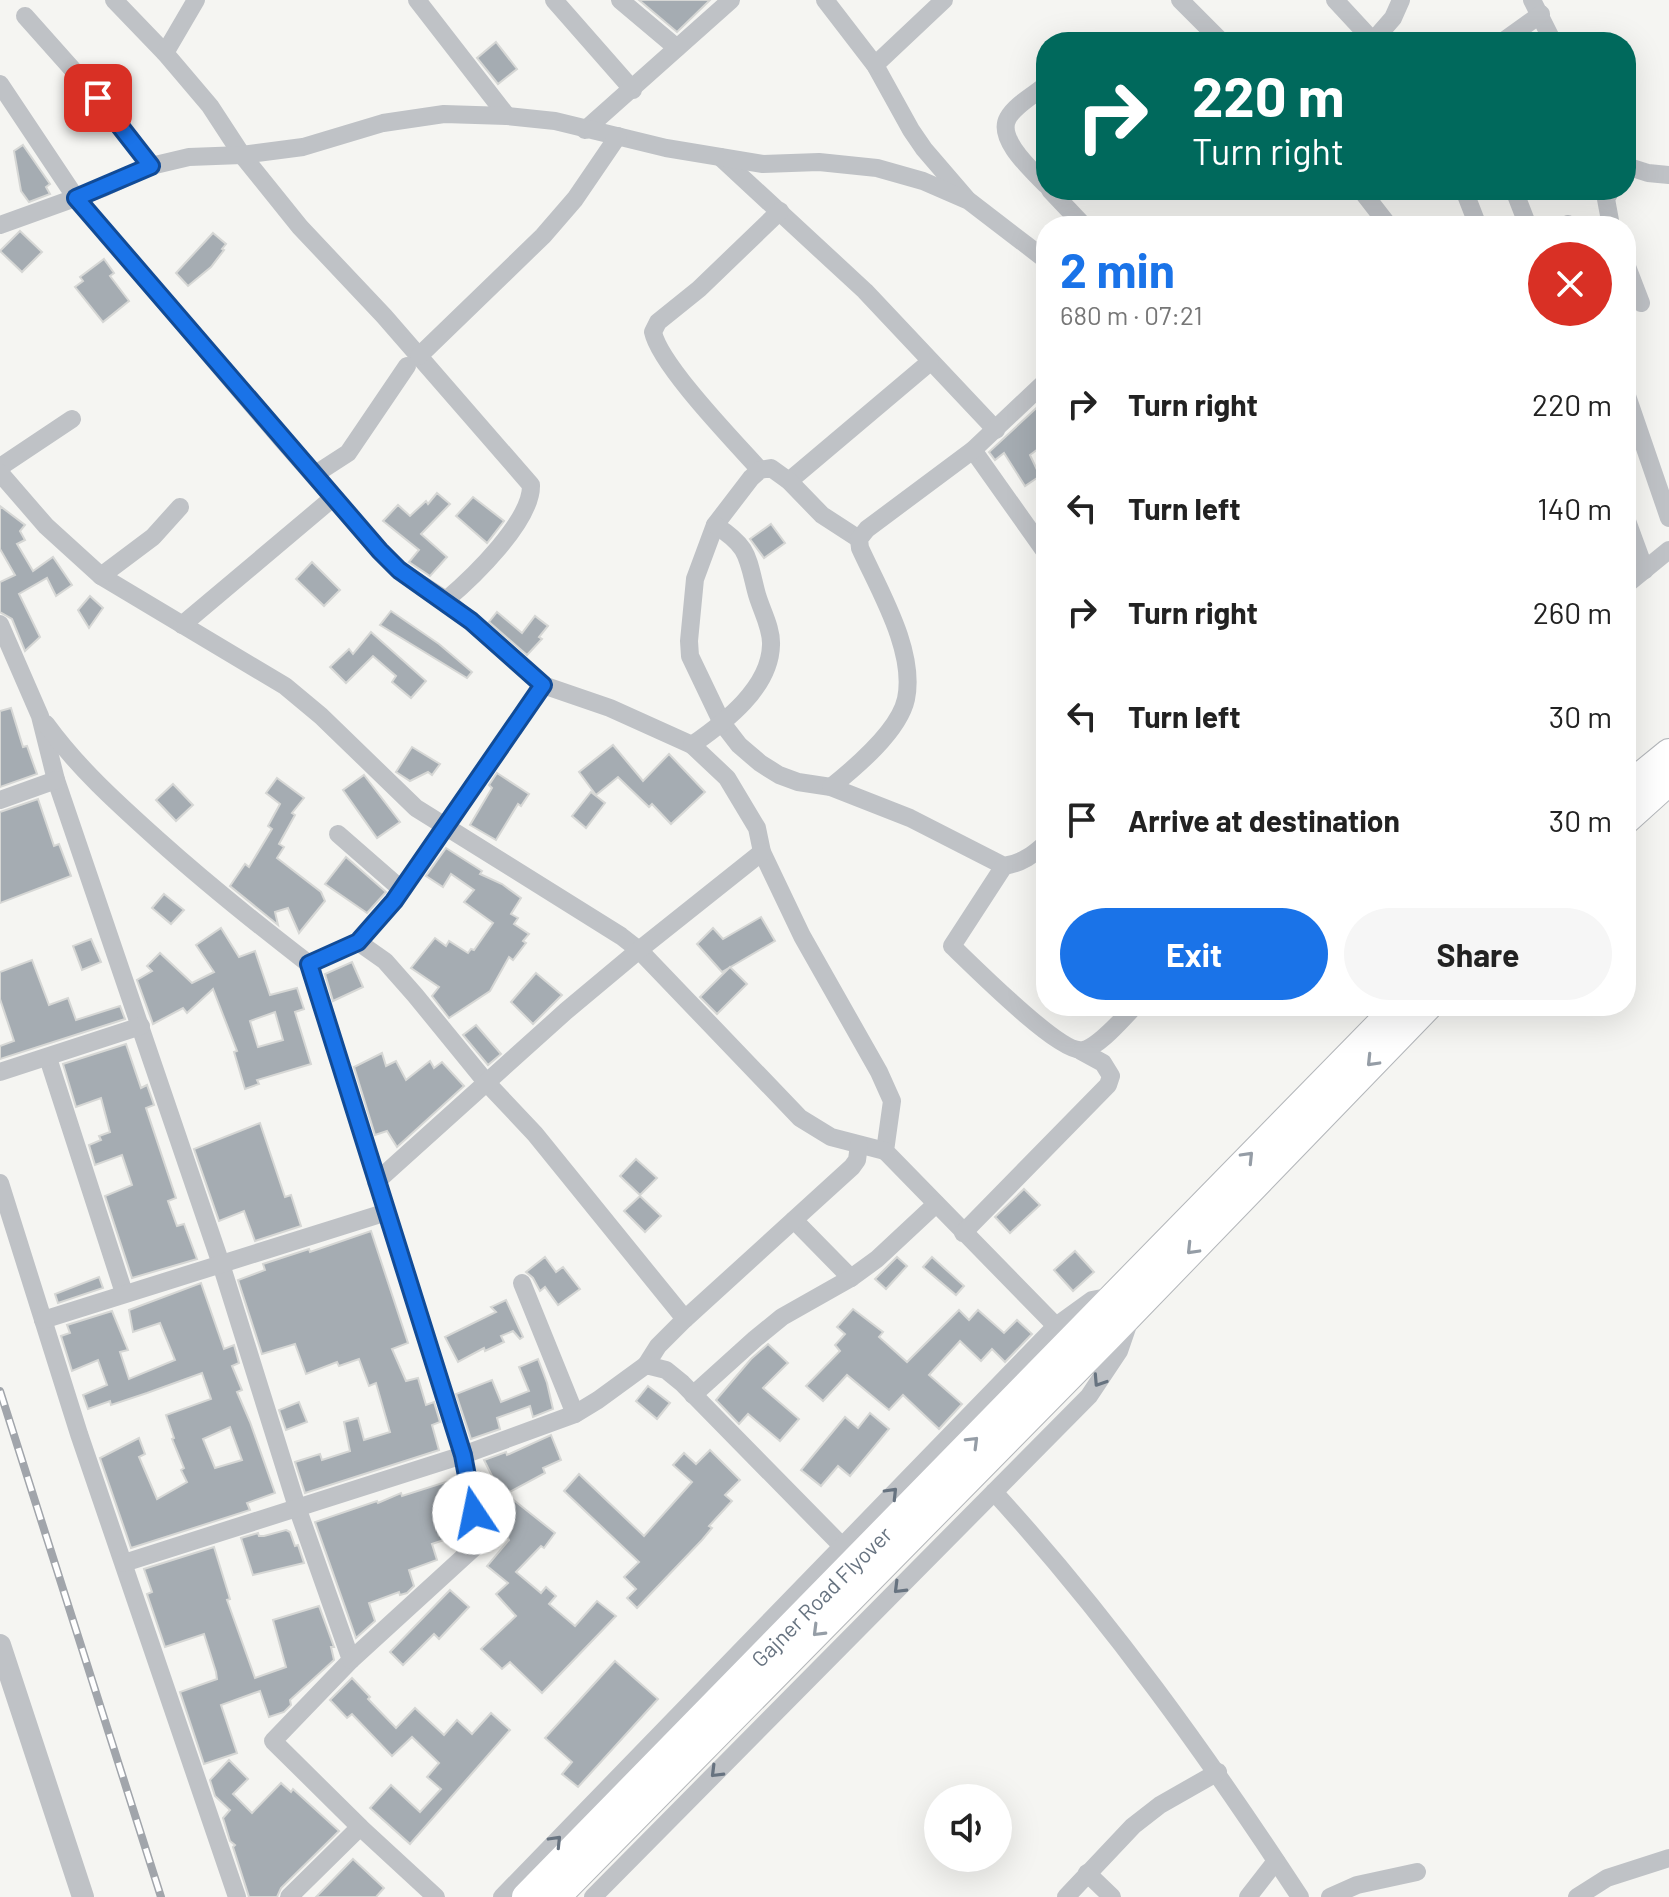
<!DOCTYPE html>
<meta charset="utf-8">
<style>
:root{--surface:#fff;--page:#f6f6f6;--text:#222;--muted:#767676;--accent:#1a73e8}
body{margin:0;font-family:Barlow,sans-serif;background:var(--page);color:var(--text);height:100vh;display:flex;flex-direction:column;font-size:30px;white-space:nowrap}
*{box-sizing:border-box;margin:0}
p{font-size:26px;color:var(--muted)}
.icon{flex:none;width:44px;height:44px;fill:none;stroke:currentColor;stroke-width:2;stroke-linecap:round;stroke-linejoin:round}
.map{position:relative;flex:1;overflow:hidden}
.side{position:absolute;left:1036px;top:216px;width:600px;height:800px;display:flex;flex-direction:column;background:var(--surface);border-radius:32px;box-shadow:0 8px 32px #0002}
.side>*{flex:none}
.hud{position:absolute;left:1036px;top:32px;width:600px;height:168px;border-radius:32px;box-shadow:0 8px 32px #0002;background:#00695c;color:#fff;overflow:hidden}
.controls{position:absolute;left:924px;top:1784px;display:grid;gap:16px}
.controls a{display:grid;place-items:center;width:88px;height:88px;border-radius:50%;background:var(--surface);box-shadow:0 8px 32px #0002;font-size:40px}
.pin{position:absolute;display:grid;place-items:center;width:68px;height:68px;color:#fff;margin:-34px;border-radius:16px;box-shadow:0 4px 12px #0006}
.me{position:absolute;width:88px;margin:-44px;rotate:349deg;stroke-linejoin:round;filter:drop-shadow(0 0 6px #0008)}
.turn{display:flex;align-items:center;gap:28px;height:168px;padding:0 24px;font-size:36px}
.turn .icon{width:104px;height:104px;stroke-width:2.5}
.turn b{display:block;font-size:56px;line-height:68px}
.round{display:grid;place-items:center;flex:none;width:84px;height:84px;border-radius:42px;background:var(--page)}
.head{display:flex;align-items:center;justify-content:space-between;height:136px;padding:0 24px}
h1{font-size:48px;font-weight:700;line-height:60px;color:var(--accent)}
.cta{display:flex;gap:16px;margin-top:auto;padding:16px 24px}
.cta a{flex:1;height:92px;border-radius:48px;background:var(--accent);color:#fff;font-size:32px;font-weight:700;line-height:92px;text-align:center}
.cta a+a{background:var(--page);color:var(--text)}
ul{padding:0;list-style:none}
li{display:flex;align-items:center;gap:24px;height:104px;padding:0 24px}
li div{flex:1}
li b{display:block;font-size:30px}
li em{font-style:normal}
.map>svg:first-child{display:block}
.building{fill:#a5acb2;stroke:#d6d7d5;stroke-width:2;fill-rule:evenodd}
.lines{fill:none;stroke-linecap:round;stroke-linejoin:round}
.primary-casing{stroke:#b3b6ba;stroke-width:30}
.minor{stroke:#bfc2c6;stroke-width:18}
.tertiary{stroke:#bfc2c6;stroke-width:22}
.primary{stroke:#fff;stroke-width:28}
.rail-casing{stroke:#a1a5ab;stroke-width:8}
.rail{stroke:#fff;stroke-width:5;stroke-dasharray:15;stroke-linecap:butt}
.oneway{stroke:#959da6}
.oneway2{stroke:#677380}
.route-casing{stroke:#114b97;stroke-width:20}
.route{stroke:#1a73e8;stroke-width:14}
.labels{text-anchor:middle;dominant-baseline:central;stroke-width:8;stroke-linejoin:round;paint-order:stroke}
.street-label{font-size:22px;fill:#677380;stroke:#fff}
</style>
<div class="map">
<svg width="1669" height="1897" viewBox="0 0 1669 1897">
<rect width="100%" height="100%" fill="#f5f5f2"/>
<g class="building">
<polygon points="639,0 710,0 677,32"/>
<polygon points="496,42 517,69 498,84 477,58"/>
<polygon points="23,145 50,184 46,187 50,194 29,202 21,191 14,151"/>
<polygon points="20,231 42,252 22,272 0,251"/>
<polygon points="213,233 226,244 222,249 224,250 211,267 188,286 176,273"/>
<polygon points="104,259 114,273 110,276 129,301 103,322 75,287 83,281 80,277"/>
<polygon points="1046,399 1046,443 1030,455 1040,476 1025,486 1004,453 995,460 989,452"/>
<polygon points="437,493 450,504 421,534 447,557 430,576 409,562 419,550 383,521 398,505 410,516 426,501 428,504"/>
<polygon points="473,497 504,521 487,543 456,516"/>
<polygon points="0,506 25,525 20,531 25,540 17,544 33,571 53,557 72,585 56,596 47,578 19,594 40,637 25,651 12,619 0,612 0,582 15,575 0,549"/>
<polygon points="771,524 785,543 764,558 750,539"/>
<polygon points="312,562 340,590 324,606 296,579"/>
<polygon points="90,596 103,608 89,628 78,610"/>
<polygon points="391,611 439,644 472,672 467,678 380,625"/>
<polygon points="497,612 522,633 535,616 548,626 539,637 542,639 527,655 489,622"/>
<polygon points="371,632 426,681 411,698 392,682 396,676 373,656 346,683 330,667 349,649 353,654"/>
<polygon points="11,708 23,747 27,746 37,774 0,787 0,711"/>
<polygon points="613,745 643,781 669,754 705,792 671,824 652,804 649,807 618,777 596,795 579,772"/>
<polygon points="412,747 440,764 432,775 428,772 410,781 396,772"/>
<polygon points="497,773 529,794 521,806 518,804 496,840 470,825 492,788 489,785"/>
<polygon points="364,775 400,822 377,838 343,790"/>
<polygon points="277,778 304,798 292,813 295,815 279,844 284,847 277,858 321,892 325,901 299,933 288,908 275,912 278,925 230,886 245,864 249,867 272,829 268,826 280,804 266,793"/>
<polygon points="173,784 193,805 176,821 156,800"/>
<polygon points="591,792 605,803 586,828 572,816"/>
<polygon points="38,799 54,846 59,844 71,876 0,903 0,812"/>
<polygon points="446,848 482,871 480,874 502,884 521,898 511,914 518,918 514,924 529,934 523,941 526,943 513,960 509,957 490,991 449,1018 432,996 439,987 411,968 435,938 446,946 449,941 468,953 471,949 474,950 493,923 464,902 474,890 451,874 443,887 426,876"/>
<polygon points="346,857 386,892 367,913 325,884"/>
<polygon points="164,894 184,910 171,924 152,908"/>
<polygon points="761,917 775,941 722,972 697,944 713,928 723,939"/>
<path d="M221 928 239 957 255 951 270 995 297 988 304 1009 295 1012 311 1064 257 1080 259 1084 245 1089 234 1052 237 1051 213 989 187 1013 183 1008 153 1024 137 980 152 971 147 966 160 953 192 983 214 972 196 945ZM275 1012 283 1040 258 1047 250 1021Z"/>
<polygon points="91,939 101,962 82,970 73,946"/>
<polygon points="32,960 49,1005 68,998 76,1020 120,1006 125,1019 0,1059 0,1046 14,1041 0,999 0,972"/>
<polygon points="352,962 363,987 333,1001 325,974"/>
<polygon points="730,967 747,984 717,1014 700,997"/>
<polygon points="536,973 562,995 533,1024 511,1002"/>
<polygon points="476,1025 501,1054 488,1065 463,1035"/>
<polygon points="126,1044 141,1088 147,1085 154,1105 146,1108 176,1198 168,1201 177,1226 184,1224 197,1259 132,1278 105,1196 132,1185 122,1155 95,1165 89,1145 101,1140 99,1136 110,1132 101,1098 76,1107 63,1064"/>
<polygon points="382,1053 386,1066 396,1061 406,1080 430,1061 434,1068 442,1062 464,1086 397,1147 387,1131 375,1135 354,1067"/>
<polygon points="260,1123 285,1197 291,1195 301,1226 255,1241 244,1211 219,1221 194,1149"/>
<polygon points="636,1159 657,1178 640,1195 620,1176"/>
<polygon points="1024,1189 1040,1205 1010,1233 995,1217"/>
<polygon points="640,1196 661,1216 645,1232 624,1211"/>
<polygon points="371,1231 408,1343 392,1349 406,1381 418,1378 426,1405 434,1402 440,1422 432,1425 439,1450 305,1493 295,1462 320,1454 322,1460 350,1451 344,1422 358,1418 364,1440 390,1432 376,1383 369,1386 359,1359 339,1366 337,1362 306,1374 295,1344 262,1354 238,1280 265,1270 263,1264 309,1249 310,1252"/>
<polygon points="1075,1251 1094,1272 1073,1291 1054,1270"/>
<polygon points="545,1257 556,1272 563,1267 580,1289 558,1305 545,1287 540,1291 533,1278 526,1272"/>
<polygon points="897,1257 907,1266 886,1289 875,1279"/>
<polygon points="932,1257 964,1286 956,1295 923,1267"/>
<polygon points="99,1277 103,1288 58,1303 55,1294"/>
<path d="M201 1283 224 1349 234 1345 239 1363 232 1366 242 1390 237 1392 250 1422 275 1493 247 1503 250 1510 131 1548 100 1458 139 1438 145 1454 139 1457 157 1499 187 1482 181 1470 184 1468 172 1439 174 1438 166 1415 211 1399 202 1373 147 1393 111 1405 110 1401 88 1409 83 1395 107 1385 98 1360 72 1371 61 1336 70 1333 67 1325 112 1311 128 1350 120 1352 129 1379 175 1360 160 1323 133 1332 129 1310ZM230 1427 242 1460 215 1468 203 1439Z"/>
<polygon points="506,1300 523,1337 520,1339 513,1331 501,1336 504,1342 485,1351 484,1348 458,1362 445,1337 496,1312 491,1307"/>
<polygon points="853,1309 883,1332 879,1337 907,1362 959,1310 969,1320 978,1310 1004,1333 1017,1320 1032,1334 1005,1362 992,1349 981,1361 960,1341 929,1375 962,1404 939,1429 903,1395 889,1410 847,1375 823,1401 806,1386 840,1351 835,1345 845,1334 837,1327"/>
<polygon points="768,1344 788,1363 763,1388 799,1419 780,1441 748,1414 739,1424 716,1400 751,1359"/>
<polygon points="538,1359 547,1383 553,1409 533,1417 530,1406 497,1418 500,1429 471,1439 456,1394 492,1380 501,1402 529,1391 519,1367"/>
<polygon points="648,1386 670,1403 657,1419 636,1401"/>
<polygon points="299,1402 307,1422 286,1430 279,1410"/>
<polygon points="870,1413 889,1429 850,1476 838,1466 821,1486 801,1470 845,1417 858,1428"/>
<polygon points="551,1435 561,1460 543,1468 545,1473 506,1494 555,1533 544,1548 541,1546 516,1572 541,1593 546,1587 556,1596 549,1604 575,1626 597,1601 616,1616 542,1693 510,1662 502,1669 481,1649 516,1616 496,1594 508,1583 487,1566 509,1540 494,1512 488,1515 481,1488 494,1480 484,1460 506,1452 507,1455"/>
<polygon points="710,1450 740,1480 725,1495 732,1501 709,1526 712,1528 702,1540 637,1608 627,1598 636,1589 624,1577 639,1562 564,1491 579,1474 644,1536 692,1482 673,1465 684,1453 696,1464"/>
<polygon points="449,1481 465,1533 432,1544 437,1560 409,1570 414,1586 407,1593 400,1595 399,1592 369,1603 375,1621 356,1638 315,1522 377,1501 378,1503 401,1493 402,1496"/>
<polygon points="286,1530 290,1532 295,1546 298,1545 304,1563 253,1575 241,1538 258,1533 259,1536 264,1536"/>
<polygon points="214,1547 230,1599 227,1600 255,1678 286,1667 273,1620 319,1606 334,1647 331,1647 334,1660 290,1700 291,1705 284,1712 269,1717 260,1691 221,1705 237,1753 204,1764 180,1692 217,1679 216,1672 204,1634 165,1647 147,1594 152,1592 144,1569"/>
<polygon points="450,1590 469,1607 439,1639 434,1634 403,1665 390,1652"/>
<polygon points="615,1661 658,1699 578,1787 562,1774 572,1762 545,1738"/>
<polygon points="352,1678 370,1697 368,1699 396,1728 415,1708 444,1735 457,1720 472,1734 491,1713 510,1730 410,1844 370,1808 391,1785 420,1812 441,1789 427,1777 439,1763 412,1737 392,1756 352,1714 347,1718 330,1700"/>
<polygon points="229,1760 248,1779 233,1794 252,1813 281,1783 291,1792 293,1789 339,1831 281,1888 277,1897 249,1897 233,1847 235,1845 230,1841 223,1818 230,1810 215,1796 210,1780"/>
<polygon points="353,1859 384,1888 376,1897 316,1897"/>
</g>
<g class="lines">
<defs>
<g id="primary">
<polyline points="1626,788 1669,753"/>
<polyline points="1626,820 1669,781"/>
<polyline points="526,1897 1398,1006"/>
<polyline points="556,1897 1109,1336 1428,1006"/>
</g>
</defs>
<use href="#primary" class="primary-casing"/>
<g class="minor">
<path d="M114 0 165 53 210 106 242 155 300 227 384 316 531 485C532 521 472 578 446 600"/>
<polyline points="417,0 507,116"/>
<polyline points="554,0 633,90"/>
<polyline points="620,0 677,48"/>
<polyline points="825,0 875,65 911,130 924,149 967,199"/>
<polyline points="1180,0 1222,42"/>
<polyline points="1335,0 1374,42"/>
<polyline points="1532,0 1553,42"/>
<polyline points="25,16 98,98 151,166"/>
<polyline points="1373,41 1393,18 1401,0"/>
<polyline points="1502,42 1541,14"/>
<polyline points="165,53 196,0"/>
<polyline points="875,65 944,0"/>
<polyline points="0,84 76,198 283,441 380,551 399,570 446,600 543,685 610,708 692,745 727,778 757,828 762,852 802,936 879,1072 892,1101 885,1151 1056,1326"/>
<path d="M1046 85C1034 95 1015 105 1008 118 996 139 1033 171 1046 185"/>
<polyline points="585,130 731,0"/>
<polyline points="720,157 865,291 996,430"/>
<polyline points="1626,166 1648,173 1669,175"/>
<polyline points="1050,190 1084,226"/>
<polyline points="1361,190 1389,226"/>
<polyline points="1464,190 1478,226"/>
<polyline points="1514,190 1528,226"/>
<polyline points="1611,190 1606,199 1611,226"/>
<polyline points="1568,224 1569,226"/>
<polyline points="0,225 103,188 151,166 189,157 242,155 303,147 383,123 444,114 507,116 555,121 666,148 763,164 819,162 877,168 923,181 969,201 1046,260"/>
<polyline points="1626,264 1641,303"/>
<polyline points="419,356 543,236 575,199 618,136"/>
<polyline points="1626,393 1669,518"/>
<polyline points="973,450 1046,553"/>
<polyline points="0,467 72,419"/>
<path d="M760 470C734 441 660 365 653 332L658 322 699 289 780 211"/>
<polyline points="0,473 46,526 101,576 285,686 321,716 416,808 621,936 639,950 800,1118 831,1137 885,1151"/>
<polyline points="314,475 348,453 407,366"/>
<polyline points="789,481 930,362"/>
<polyline points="1626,518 1645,570"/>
<path d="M859 539 822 515 789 481 771 468 760 470 751 478 715 525 695 579 689 641 690 656 722 723 739 745 760 763 779 775 798 782 831 787 910 818 1004 866C1022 863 1033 855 1046 843"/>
<polyline points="101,576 153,537 180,507"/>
<polyline points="1626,585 1669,550"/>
<polyline points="0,624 40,716 56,780 221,1264 297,1507 351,1660 273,1741 360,1827 436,1897"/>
<polyline points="182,625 334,497"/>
<path d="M46 724C78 768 117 803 157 839 206 883 257 924 309 964L463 1455 479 1543 351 1660"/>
<path d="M692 745C725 722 770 688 771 645 772 627 760 608 756 591 747 555 748 546 715 525"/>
<path d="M831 787C856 767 899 731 906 699 916 651 879 590 860 548L859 539 867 529 973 450 1046 381"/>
<polyline points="0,800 56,780"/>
<polyline points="338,834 401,889"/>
<path d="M1004 866 952 946C972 965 1060 1054 1083 1050 1099 1047 1123 1018 1135 1006"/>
<polyline points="358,942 385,961 415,995 486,1082 535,1134 685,1319"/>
<polyline points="309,964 358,942 394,901 543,685"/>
<polyline points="48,1058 124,1293"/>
<polyline points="0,1072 141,1026"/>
<polyline points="376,1182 566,1011 639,950 762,852"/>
<polyline points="0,1183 79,1434 237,1897"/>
<polyline points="794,1220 851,1278"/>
<polyline points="963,1233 1108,1085 1111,1076 1103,1063 1081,1051"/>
<polyline points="522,1283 575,1414"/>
<polyline points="43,1320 387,1212"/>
<polyline points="646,1365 658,1346 685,1319 852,1167 857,1160 859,1145"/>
<polyline points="693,1395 755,1339 782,1317 851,1278 877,1259 936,1204"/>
<path d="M994 1492C1109 1618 1207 1755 1300 1897"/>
<polyline points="124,1563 463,1455 575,1414 598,1400 646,1365 666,1370 682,1383 842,1546"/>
<polyline points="1087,1873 1112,1897"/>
<polyline points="289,1897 360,1827"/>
<polyline points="502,1897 1056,1326 1092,1300 1112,1296"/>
<polyline points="593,1897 1089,1396 1119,1351 1129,1322"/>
<polyline points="1066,1897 1133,1826 1160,1805 1218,1772"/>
<polyline points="1248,1897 1276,1861"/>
<polyline points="1330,1897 1357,1885 1417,1872"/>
<polyline points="1577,1897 1607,1878 1669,1858"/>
</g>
<polyline class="tertiary" points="0,1645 83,1897"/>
<use href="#primary" class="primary"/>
<defs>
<polyline id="rail" points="0,1391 161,1897"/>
</defs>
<use href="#rail" class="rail-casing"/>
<use href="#rail" class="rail"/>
</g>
<defs><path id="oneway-chevron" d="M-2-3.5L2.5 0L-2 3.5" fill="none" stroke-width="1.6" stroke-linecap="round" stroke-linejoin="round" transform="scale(2)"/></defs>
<g class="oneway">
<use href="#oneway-chevron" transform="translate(1372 1061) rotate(134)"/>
<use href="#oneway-chevron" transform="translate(1248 1157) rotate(-46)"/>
<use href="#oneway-chevron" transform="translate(1192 1249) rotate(134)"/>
<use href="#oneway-chevron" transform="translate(973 1442) rotate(-45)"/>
<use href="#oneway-chevron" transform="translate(818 1631) rotate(135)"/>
</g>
<g class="oneway2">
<use href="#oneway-chevron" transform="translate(1099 1381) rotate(123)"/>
<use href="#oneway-chevron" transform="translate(892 1493) rotate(-46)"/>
<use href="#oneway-chevron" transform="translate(899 1588) rotate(135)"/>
<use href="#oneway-chevron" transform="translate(716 1772) rotate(135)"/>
<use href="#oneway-chevron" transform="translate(556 1841) rotate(-46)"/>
</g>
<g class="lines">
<defs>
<polyline id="route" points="98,98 151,166 76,198 380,551 399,570 471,621 543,685 394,901 358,942 309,964 463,1455 474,1513"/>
</defs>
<use href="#route" class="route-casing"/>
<use href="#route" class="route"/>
</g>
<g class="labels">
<g class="street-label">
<text transform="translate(821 1596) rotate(-45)">Gajner Road Flyover</text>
</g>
</g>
</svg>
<div class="controls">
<a><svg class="icon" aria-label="sound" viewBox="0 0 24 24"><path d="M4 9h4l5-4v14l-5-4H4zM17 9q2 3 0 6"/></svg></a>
</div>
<div class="pin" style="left:98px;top:98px;background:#d93025"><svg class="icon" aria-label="arrive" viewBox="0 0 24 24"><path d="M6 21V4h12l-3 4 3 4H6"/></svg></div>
<svg class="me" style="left:474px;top:1513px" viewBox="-20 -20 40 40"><circle r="19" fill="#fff"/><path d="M0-13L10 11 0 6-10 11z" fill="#1a73e8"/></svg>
<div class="hud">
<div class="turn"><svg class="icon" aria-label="right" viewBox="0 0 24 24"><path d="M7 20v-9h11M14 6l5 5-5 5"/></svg><div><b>220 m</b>Turn right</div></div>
</div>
<section class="side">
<div class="head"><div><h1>2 min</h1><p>680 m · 07:21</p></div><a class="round" style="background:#d93025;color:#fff"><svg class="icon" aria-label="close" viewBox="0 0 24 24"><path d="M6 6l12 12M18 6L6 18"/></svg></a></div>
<ul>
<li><svg class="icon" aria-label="right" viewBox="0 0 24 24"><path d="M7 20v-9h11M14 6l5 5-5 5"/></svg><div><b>Turn right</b></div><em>220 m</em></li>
<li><svg class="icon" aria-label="left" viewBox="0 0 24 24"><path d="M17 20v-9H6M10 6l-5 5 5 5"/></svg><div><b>Turn left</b></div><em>140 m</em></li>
<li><svg class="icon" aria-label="right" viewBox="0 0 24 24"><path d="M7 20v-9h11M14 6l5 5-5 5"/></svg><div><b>Turn right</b></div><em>260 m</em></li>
<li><svg class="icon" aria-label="left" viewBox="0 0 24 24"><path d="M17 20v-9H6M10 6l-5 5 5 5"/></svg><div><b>Turn left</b></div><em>30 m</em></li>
<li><svg class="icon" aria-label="arrive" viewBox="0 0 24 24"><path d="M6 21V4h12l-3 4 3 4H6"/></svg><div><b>Arrive at destination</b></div><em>30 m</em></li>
</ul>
<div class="cta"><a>Exit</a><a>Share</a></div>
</section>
</div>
